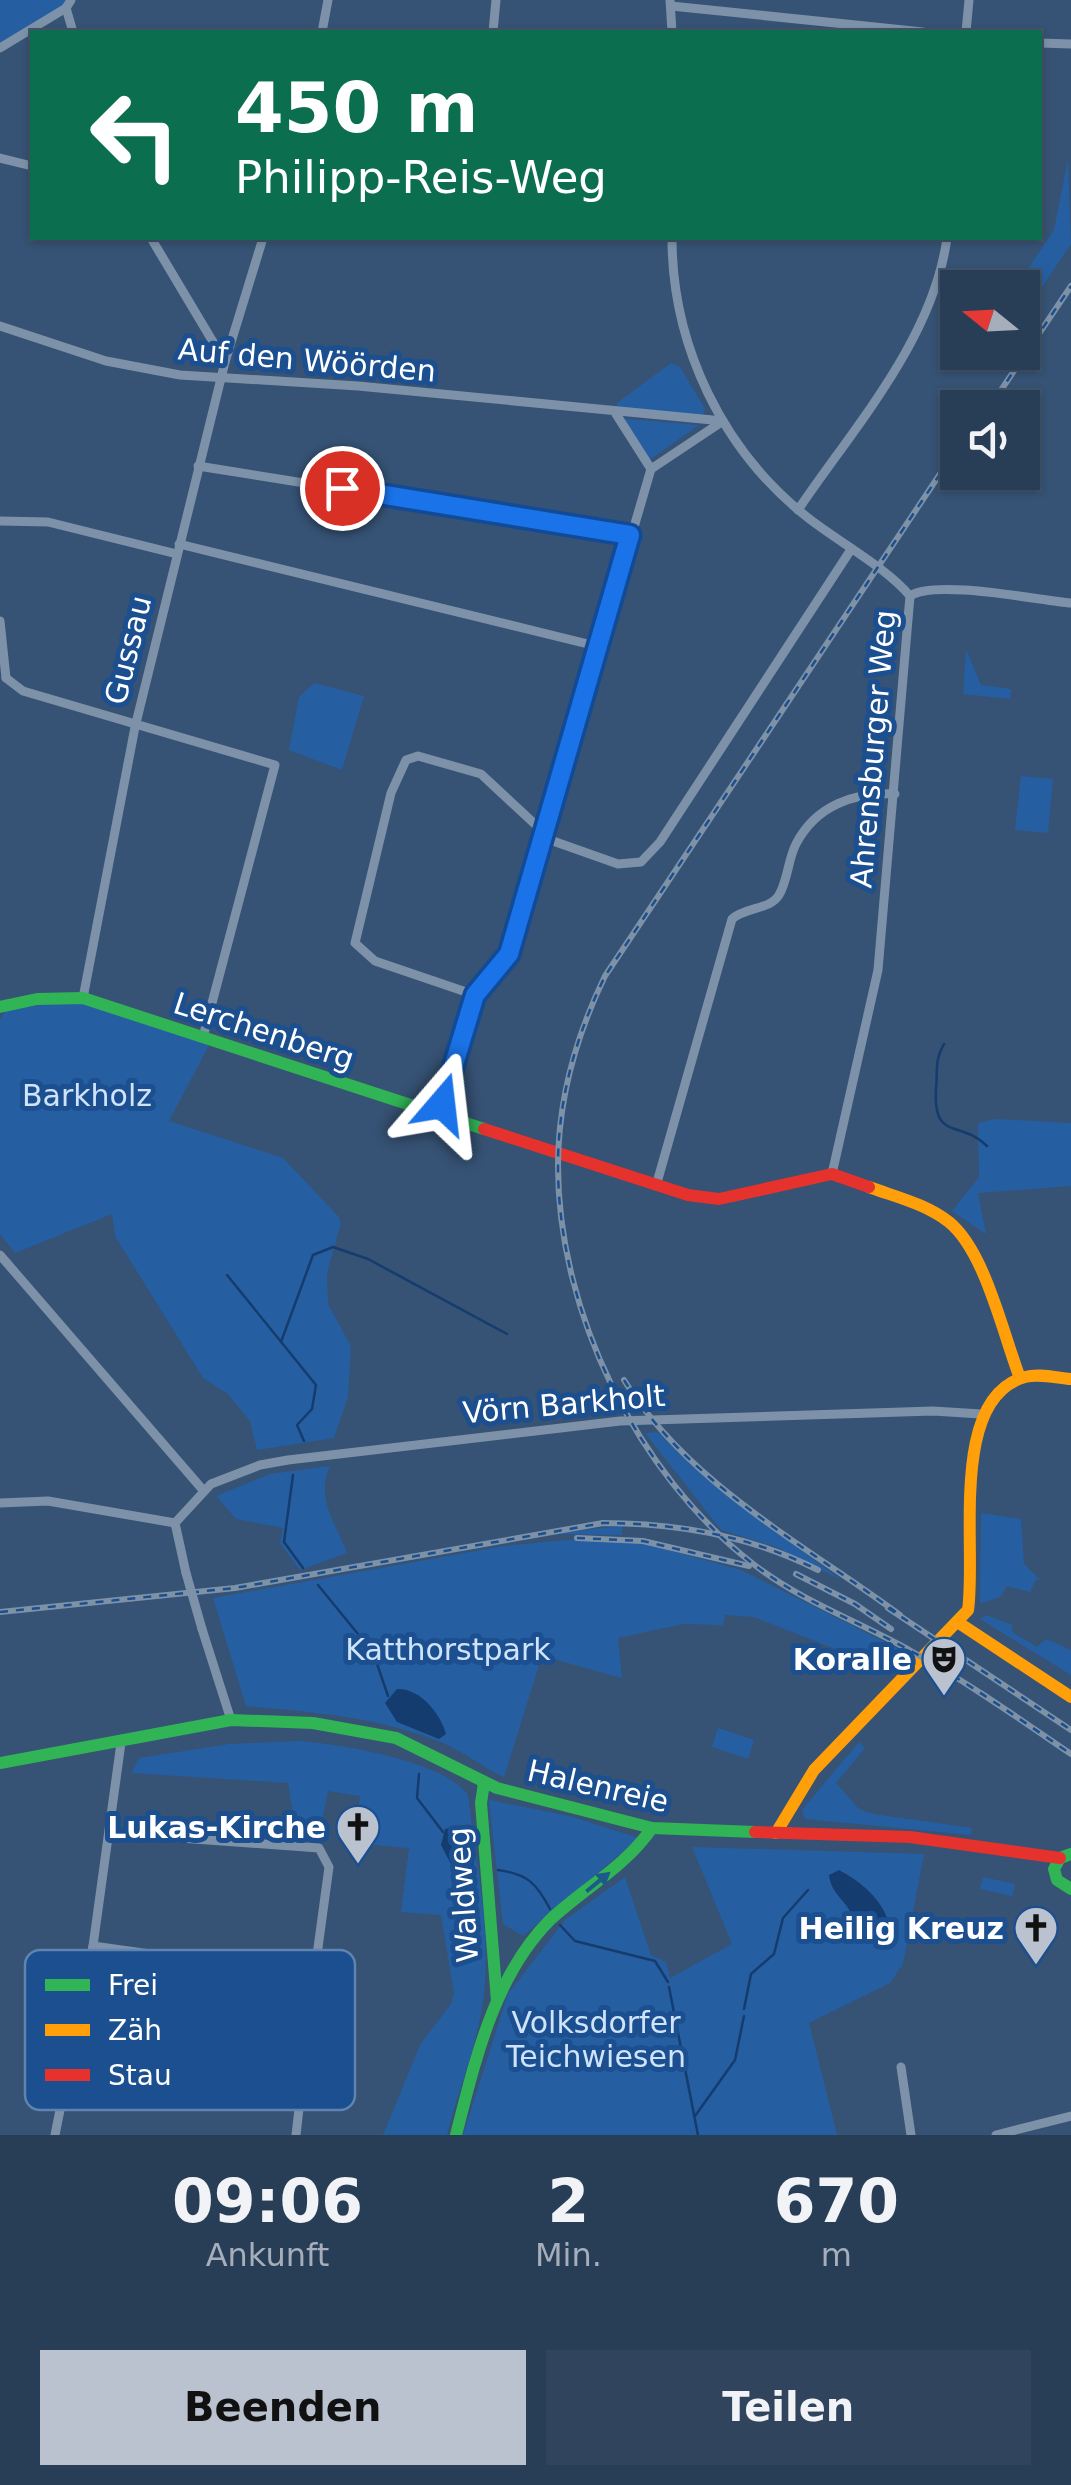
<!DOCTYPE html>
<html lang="de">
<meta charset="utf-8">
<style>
:root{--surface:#283e57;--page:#30455d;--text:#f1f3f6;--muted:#a5aeba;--line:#44576d;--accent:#b9c2ce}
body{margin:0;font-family:"DejaVu Sans",sans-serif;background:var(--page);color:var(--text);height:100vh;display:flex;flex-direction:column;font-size:38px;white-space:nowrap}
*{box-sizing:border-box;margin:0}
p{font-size:32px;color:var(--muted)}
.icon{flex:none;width:55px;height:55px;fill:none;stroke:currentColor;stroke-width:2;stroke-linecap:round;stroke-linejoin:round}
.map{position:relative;height:2135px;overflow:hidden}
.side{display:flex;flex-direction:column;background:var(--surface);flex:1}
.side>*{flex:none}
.guide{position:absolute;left:30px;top:30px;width:1012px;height:210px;border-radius:0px;box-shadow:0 2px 8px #0004,0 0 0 2px var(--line);background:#0b6e4f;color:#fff;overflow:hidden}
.needle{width:65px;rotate:288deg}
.controls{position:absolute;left:940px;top:270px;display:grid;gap:20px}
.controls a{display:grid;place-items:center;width:100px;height:100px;border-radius:0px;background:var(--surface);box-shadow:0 2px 8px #0004,0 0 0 2px var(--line);font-size:50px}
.pin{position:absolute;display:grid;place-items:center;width:85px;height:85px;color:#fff;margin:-42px;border:5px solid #fff;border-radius:50%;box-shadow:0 2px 10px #0007}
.me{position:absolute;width:110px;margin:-55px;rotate:17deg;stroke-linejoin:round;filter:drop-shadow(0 0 8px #0008)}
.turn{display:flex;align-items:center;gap:35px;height:210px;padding:0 40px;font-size:45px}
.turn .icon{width:130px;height:130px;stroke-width:2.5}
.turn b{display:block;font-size:70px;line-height:85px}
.eta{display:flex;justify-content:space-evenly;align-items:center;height:170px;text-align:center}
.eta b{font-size:60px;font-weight:600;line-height:70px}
.button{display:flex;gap:20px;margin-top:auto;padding:20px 40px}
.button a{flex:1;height:115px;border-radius:0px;background:var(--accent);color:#111;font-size:40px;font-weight:600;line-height:115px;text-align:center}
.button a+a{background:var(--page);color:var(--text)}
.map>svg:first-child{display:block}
.green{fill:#265fa1}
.water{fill:#153c6e}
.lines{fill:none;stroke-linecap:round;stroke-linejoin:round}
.stream{stroke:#153c6e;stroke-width:2.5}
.street{stroke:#7d92a8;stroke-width:9}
.fast{stroke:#30b455;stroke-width:12}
.slow{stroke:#ff9f0a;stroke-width:12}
.jam{stroke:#e5322d;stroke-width:12}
.rail-casing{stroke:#7e92a7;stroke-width:6}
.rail{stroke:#1b4f8f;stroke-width:2.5;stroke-dasharray:8;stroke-linecap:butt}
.street-bridge{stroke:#7d92a8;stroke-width:9}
.oneway{fill:#1d5989}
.route-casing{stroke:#114b97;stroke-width:25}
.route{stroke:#1a73e8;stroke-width:18}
.labels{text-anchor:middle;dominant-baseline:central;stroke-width:10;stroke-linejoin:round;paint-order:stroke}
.street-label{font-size:30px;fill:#fff;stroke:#1b4f8f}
.park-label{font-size:30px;fill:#cfe3fa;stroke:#1b4f8f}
.poi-label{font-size:30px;font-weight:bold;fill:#fff;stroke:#1b4f8f;text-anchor:end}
.key{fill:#1b4f8f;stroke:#5f84b1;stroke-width:2.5}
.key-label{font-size:28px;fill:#fff}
</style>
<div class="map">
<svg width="1071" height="2135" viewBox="0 0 1071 2135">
<rect width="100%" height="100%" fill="#365274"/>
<g class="green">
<polygon points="0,0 71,0 0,48"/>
<polygon points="1068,159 1071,244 1023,315 1022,288 1016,287 1054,230"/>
<polygon points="671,363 680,367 705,409 702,417 617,409 617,403"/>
<polygon points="616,418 699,425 648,461"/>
<polygon points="966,649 981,685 1011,689 1010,699 963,694"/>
<polygon points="314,683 364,696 342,770 289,750 299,697"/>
<polygon points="1021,776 1053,779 1048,833 1015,830"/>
<polygon points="76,1001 209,1045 169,1121 283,1158 338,1216 341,1223 327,1273 328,1304 351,1346 348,1397 334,1438 257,1450 250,1421 228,1394 203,1378 115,1236 112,1214 15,1253 0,1234 0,1020 6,1009"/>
<polygon points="995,1119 1071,1123 1071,1186 978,1193 986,1234 952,1211 979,1177 978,1123"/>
<polygon points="658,1432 713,1484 841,1580 776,1547 721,1530 645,1433"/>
<path d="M330 1466C315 1499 336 1523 347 1553L300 1570 280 1543 283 1528 236 1519 216 1496 270 1474Z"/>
<polygon points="981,1513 1021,1519 1024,1564 1041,1581 1036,1579 1030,1592 1007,1586 1000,1597 980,1604"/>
<polygon points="622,1526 622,1535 546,1534"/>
<path d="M577 1539 646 1544 741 1570 909 1654 891 1671 754 1617 725 1615 723 1625 683 1624 618 1638 622 1678 542 1656 504 1777C482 1767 464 1752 443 1743 380 1717 313 1712 246 1706L213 1598 504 1546Z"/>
<polygon points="987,1615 1012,1625 1012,1632 1037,1647 1046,1639 1071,1650 1071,1675 980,1619"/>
<polygon points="718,1728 754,1740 748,1759 712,1747"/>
<path d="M300 1741C340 1744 444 1761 468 1795 476 1862 492 1933 483 2001 477 2047 458 2090 447 2135H383L421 2043 451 2004 454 1993 441 1915 401 1912 409 1848 354 1843 360 1796 328 1791 319 1835 295 1828 288 1783 132 1773 139 1758 229 1744Z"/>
<polygon points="859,1742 865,1748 836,1783 859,1809 873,1814 972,1828 971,1835 805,1819 802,1810"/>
<polygon points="489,1800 569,1816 639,1838 523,1936 503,1924"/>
<polygon points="692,1847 924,1854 903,1964 890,1983 809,2023 837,2135 463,2135 508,1994 565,1920 625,1877 651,1955 666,1962 670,1978 732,1944"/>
<polygon points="983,1877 1015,1884 1012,1896 980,1889"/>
</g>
<g class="water">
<path d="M397 1689C420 1688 440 1713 446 1734L439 1739 397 1722 385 1703Z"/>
<path d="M457 1826C475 1836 479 1859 469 1876L454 1870 441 1845 445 1829Z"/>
<path d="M839 1870C860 1881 884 1900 889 1925L880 1941 861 1942 856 1937C854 1898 832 1901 829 1875Z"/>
</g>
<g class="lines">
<g class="stream">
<path d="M944 1044C934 1062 938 1070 936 1089 933 1142 960 1119 987 1146"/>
<polyline points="227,1275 316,1385 312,1409 297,1425 304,1441"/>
<polyline points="281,1342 313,1255 333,1247 368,1259 507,1334"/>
<polyline points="293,1475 284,1542 303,1568"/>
<polyline points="318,1585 358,1634"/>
<polyline points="371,1646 388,1696"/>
<polyline points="419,1774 417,1798 443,1832"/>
<path d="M498 1870C528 1874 537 1884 550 1909"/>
<polyline points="560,1925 575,1941 655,1961 668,1982"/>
<polyline points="669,1987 698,2135"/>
<polyline points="744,2009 751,1974 774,1954 783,1918 808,1890"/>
<polyline points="695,2116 735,2060 744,2016"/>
</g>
<g class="street">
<polyline points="670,0 672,32"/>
<polyline points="671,6 923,32"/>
<polyline points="66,8 73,32"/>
<polyline points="322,32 328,0"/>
<polyline points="493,32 496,0"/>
<polyline points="966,32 969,0"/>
<polyline points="1040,43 1071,44"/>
<polyline points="0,48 66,8 71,0"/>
<polyline points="0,158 32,166"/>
<polyline points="151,238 225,362"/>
<path d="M672 238C672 345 722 450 807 517 837 541 886 567 910 596L878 970 832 1174"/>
<polyline points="0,326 106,361 180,375 358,386 723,421"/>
<polyline points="616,414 651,469 720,423"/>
<polyline points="198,466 630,535"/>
<path d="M798 510C854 427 933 340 947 238"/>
<polyline points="0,521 48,522 177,554"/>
<polyline points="179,544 596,646"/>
<path d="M910 596C935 579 1037 600 1071 603"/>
<polyline points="0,621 6,678"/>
<polyline points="6,678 23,691 275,765 203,1037"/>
<polyline points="475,995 375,961 355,943 391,793 406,760 418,756 481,774 553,841 618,864 641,862 660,842 850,551"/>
<polyline points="83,998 135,727 225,362 263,238"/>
<polyline points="439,1116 475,995 509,954 651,469"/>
<path d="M656 1186 732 919C745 907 770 910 779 895 788 880 788 859 796 844 816 805 855 792 895 794"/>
<polyline points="0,1255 203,1490"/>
<polyline points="0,1503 48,1501 175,1523"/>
<polyline points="175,1523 211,1484 260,1465 288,1460 620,1421 933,1411 981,1414"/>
<polyline points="175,1523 186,1573"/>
<polyline points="202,1629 231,1720"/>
<polyline points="111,1833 319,1848 329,1867 314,1977"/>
<polyline points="93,1946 314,1977 296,2135"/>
<polyline points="901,2067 911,2135"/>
<polyline points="55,2135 93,1946 121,1743"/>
<polyline points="996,2135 1071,2116"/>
</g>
<g class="fast">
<polyline points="0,1007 37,999 83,998 484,1129"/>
<polyline points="0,1763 231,1720 313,1723 396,1738 497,1788 652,1828 755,1832"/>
<polyline points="484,1783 481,1803 497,2001"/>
<polyline points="1071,1854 1060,1858 1054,1869 1057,1880 1071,1889"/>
<path d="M456 2135C475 2061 494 1976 550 1920 584 1888 625 1867 652 1828"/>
</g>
<g class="slow">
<path d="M869 1187C896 1197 926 1204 949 1222 985 1251 1003 1334 1020 1378"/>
<polyline points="959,1623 1071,1697"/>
<path d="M776 1833 814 1770 968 1610C977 1549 948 1398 1025 1377 1039 1373 1057 1378 1071 1379"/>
</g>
<g class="jam">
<polyline points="484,1129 688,1195 719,1199 832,1174 869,1187"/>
<polyline points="755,1832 910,1837 1060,1858"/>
</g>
<defs>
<g id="rail">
<polyline points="989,408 1071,286"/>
<path d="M958 447 605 976C576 1036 558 1098 558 1166 558 1312 637 1474 752 1563 800 1601 858 1621 911 1651 967 1682 1018 1718 1071 1754"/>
<path d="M624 1380C687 1483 805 1545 900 1615"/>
<polyline points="577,1538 643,1541 749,1566"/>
<polyline points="796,1574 855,1604 891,1629"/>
<polyline points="888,1608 1071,1730"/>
<path d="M0 1612 235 1588 603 1523C677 1523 751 1536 818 1570"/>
</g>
</defs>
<use href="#rail" class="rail-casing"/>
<use href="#rail" class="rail"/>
<polyline class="street-bridge" points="186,1573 202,1629"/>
</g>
<defs><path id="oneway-solid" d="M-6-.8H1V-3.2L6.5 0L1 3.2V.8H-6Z" transform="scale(2.5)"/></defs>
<use class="oneway" href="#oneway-solid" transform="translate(598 1882) rotate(-39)"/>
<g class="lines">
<defs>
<polyline id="route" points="342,488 630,535 509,954 475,995 442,1104"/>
</defs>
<use href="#route" class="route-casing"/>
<use href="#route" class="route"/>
</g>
<defs>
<symbol id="theatre-pin" viewBox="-11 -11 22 30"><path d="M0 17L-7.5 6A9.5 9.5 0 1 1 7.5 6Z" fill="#b9c2ce" stroke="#1b4f8f"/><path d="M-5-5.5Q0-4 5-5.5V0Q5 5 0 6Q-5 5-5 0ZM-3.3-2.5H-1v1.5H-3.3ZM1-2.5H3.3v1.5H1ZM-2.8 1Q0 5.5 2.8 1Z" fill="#111"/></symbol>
<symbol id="church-pin" viewBox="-11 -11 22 30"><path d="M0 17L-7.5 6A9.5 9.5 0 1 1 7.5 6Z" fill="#b9c2ce" stroke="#1b4f8f"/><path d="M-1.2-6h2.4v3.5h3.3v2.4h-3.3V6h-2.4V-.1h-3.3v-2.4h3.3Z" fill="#111"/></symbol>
</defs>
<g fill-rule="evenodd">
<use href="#theatre-pin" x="919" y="1634" width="50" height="68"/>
<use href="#church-pin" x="333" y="1802" width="50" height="68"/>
<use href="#church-pin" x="1011" y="1903" width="50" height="68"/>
</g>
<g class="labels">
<g class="street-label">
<text transform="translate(307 360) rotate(5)">Auf den Wöörden</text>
<text transform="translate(128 650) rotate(-76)">Gussau</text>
<text transform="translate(873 749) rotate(-85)">Ahrensburger Weg</text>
<text transform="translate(264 1031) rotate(18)">Lerchenberg</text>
<text transform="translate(564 1404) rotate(-5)">Vörn Barkholt</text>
<text transform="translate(598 1786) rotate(13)">Halenreie</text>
<text transform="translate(463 1895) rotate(-94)">Waldweg</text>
</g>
<g class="park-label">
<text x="87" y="1095">Barkholz</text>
<text x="448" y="1649">Katthorstpark</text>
<text x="596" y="2022">Volksdorfer<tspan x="596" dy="34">Teichwiesen</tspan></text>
</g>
<g class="poi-label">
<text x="912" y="1659">Koralle</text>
<text x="326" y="1827">Lukas-Kirche</text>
<text x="1004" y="1928">Heilig Kreuz</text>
</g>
</g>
<rect x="25" y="1950" width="330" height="160" rx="15" class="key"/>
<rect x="45" y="1979" width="45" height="12" fill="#30b455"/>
<rect x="45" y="2024" width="45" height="12" fill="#ff9f0a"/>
<rect x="45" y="2069" width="45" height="12" fill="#e5322d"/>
<g class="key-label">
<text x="108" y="1995">Frei</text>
<text x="108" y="2040">Zäh</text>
<text x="108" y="2085">Stau</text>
</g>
</svg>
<div class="controls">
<a><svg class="needle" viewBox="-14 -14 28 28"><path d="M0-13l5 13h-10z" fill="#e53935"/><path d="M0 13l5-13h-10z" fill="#a5aeba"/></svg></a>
<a><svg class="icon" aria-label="sound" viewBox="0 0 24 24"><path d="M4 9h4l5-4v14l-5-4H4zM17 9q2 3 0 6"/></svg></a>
</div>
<div class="pin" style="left:342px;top:488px;background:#d93025"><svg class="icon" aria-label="arrive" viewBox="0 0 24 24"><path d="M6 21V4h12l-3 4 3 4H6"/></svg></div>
<svg class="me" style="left:442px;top:1104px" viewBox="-20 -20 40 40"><path d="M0-17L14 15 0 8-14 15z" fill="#1a73e8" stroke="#fff" stroke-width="4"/></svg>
<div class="guide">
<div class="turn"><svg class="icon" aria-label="left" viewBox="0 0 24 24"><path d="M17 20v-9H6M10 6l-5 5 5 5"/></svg><div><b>450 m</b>Philipp-Reis-Weg</div></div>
</div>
</div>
<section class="side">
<div class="eta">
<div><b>09:06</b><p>Ankunft</p></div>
<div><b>2</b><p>Min.</p></div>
<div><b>670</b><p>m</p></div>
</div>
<div class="button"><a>Beenden</a><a>Teilen</a></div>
</section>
